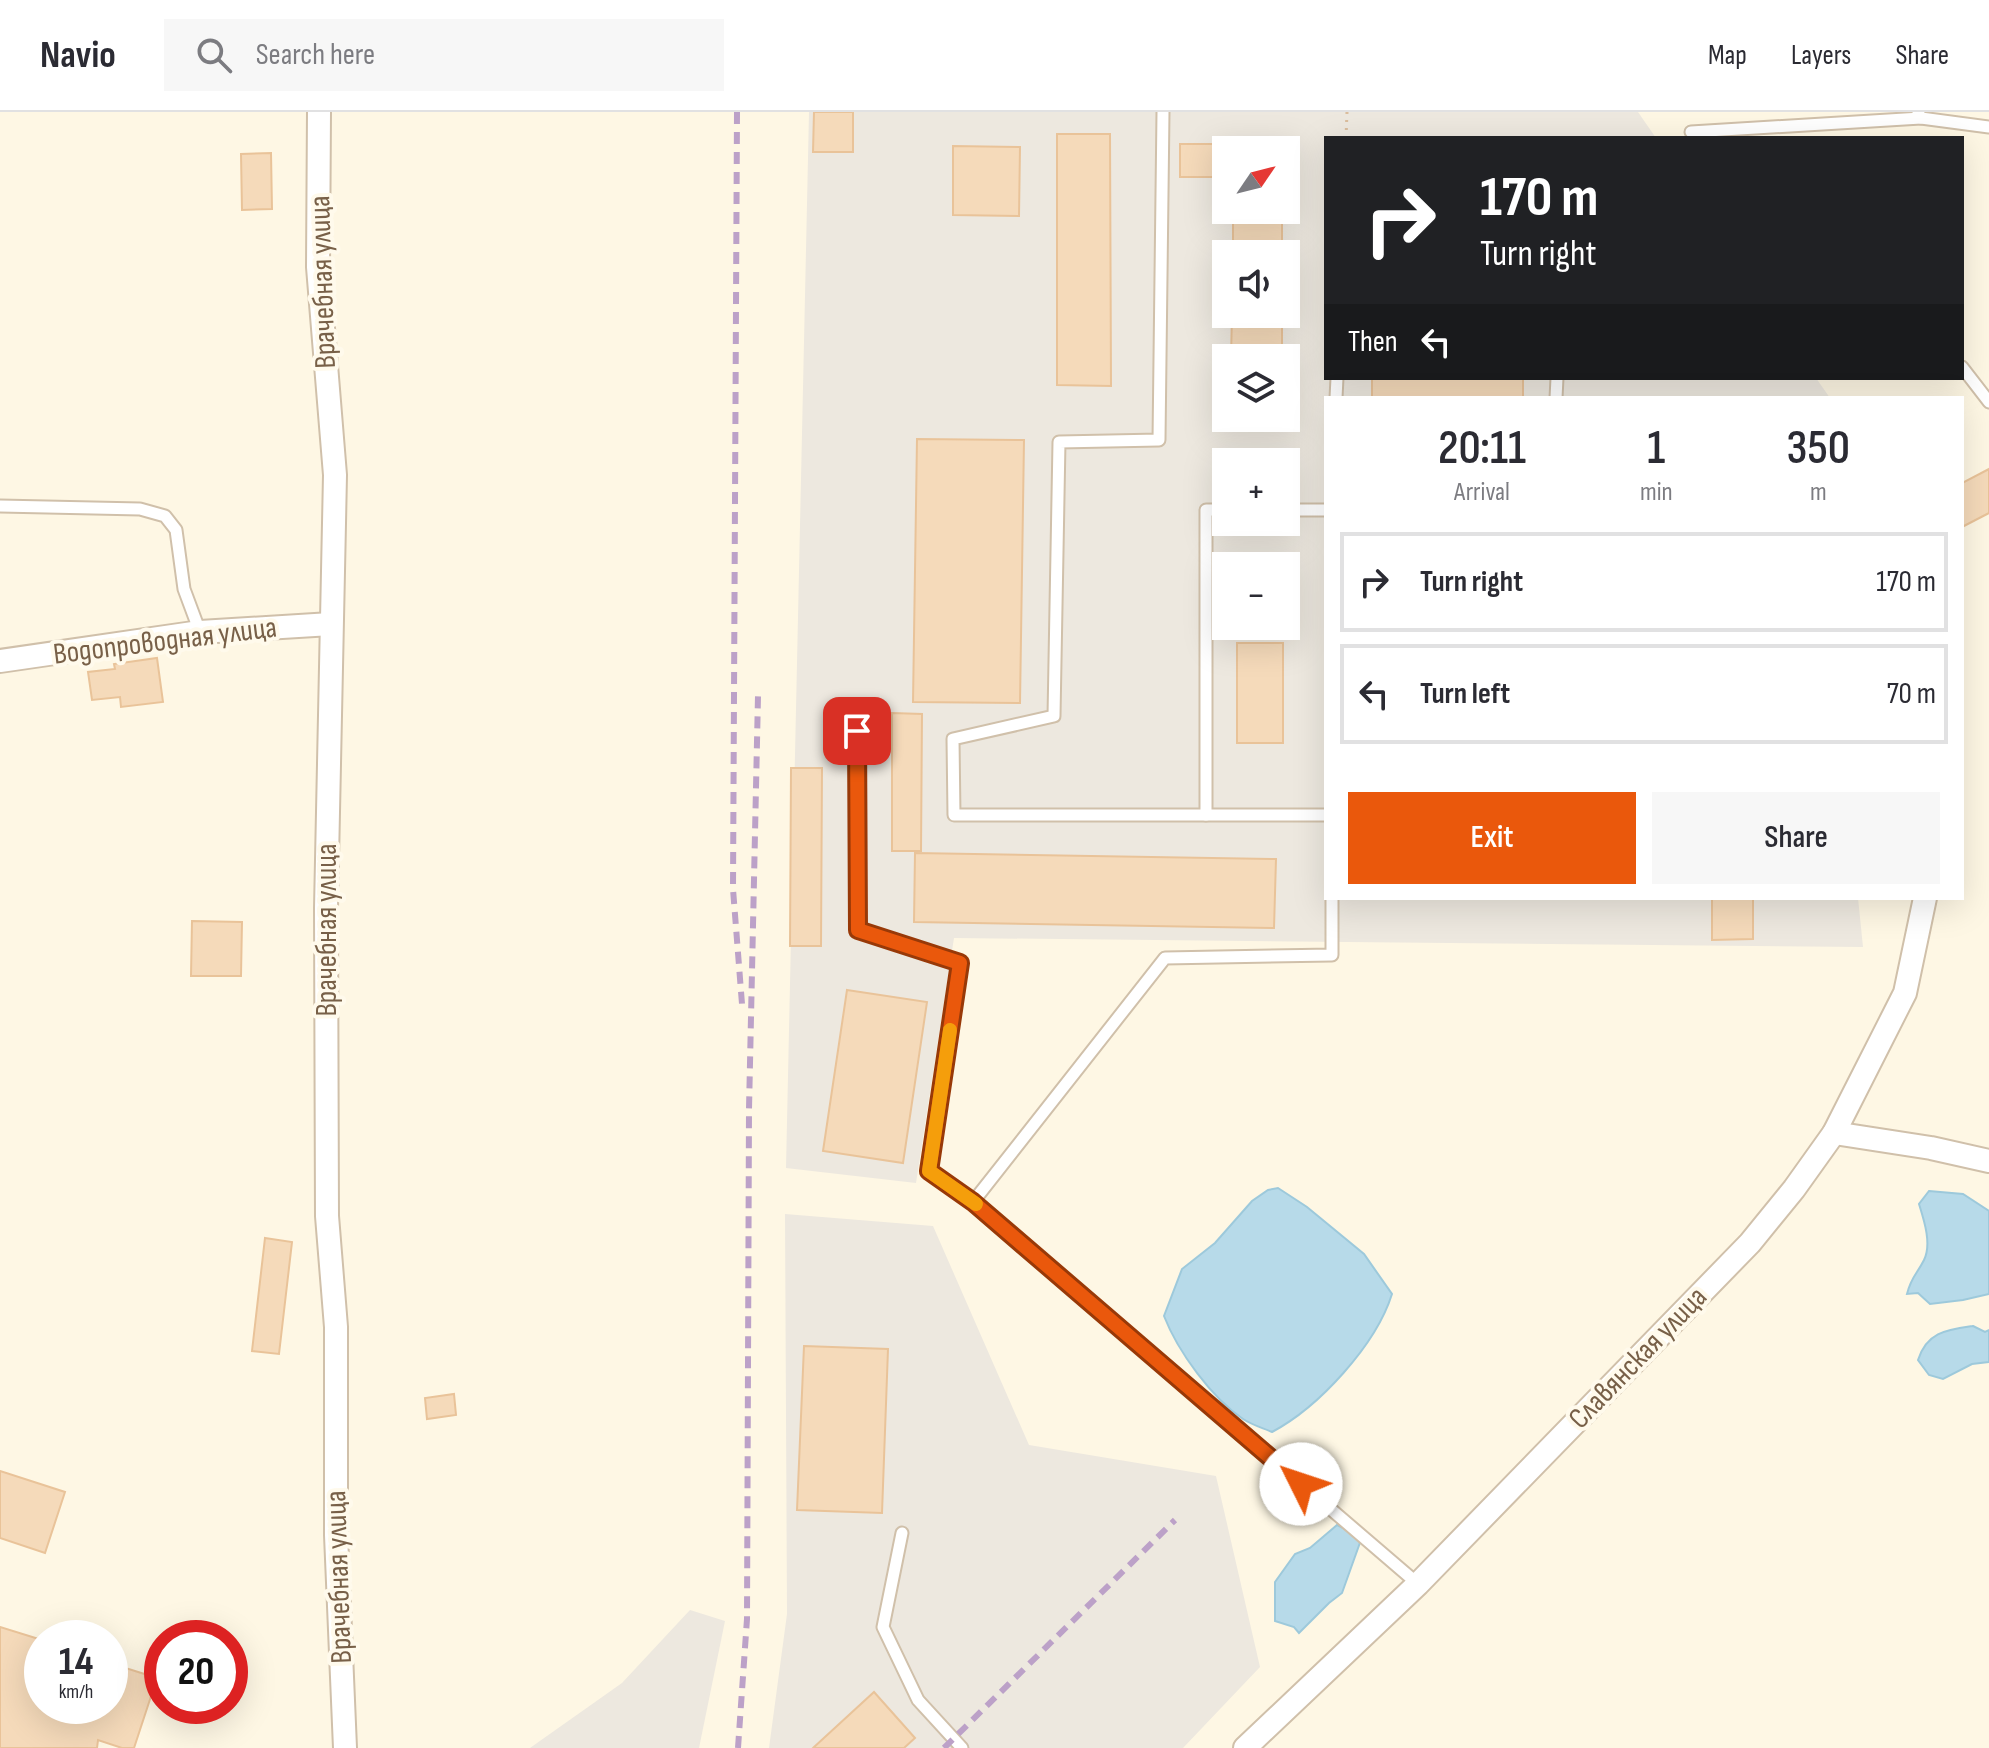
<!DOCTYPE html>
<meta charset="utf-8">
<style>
:root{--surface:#fff;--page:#f7f7f7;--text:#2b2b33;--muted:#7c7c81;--line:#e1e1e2;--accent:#ea580c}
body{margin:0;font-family:"Sofia Sans Condensed",sans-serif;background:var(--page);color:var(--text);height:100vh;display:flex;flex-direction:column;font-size:30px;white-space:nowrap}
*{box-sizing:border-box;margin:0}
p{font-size:26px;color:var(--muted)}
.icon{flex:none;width:44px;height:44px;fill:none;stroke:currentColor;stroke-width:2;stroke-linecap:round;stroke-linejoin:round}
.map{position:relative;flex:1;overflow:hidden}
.panel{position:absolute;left:1324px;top:284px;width:640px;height:504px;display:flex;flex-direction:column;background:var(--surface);border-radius:0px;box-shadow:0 8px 32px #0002}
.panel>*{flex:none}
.guide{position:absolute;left:1324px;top:24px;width:640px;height:244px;border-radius:0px;box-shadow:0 8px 32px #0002;background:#202124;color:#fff;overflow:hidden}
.needle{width:52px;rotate:55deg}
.tools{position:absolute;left:1212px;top:24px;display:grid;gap:16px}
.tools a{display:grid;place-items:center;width:88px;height:88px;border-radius:0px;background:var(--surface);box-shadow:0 8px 32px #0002;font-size:40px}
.speed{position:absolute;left:24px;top:1508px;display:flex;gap:16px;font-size:40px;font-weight:700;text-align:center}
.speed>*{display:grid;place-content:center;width:104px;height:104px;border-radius:50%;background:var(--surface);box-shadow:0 8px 32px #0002;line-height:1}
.speed small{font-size:20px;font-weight:400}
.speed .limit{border:12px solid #d22;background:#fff;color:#111}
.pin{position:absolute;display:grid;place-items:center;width:68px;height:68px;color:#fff;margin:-34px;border-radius:16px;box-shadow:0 4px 12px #0006}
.me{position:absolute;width:88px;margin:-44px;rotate:311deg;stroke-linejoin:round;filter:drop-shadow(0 0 6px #0008)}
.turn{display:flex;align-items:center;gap:28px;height:168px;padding:0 24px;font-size:36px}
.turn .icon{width:104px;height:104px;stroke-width:2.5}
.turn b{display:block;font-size:56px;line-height:68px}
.then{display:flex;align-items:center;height:76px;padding:0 24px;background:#0003;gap:16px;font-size:30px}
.eta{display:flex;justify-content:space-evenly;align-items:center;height:136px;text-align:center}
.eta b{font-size:48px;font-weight:600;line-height:56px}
.cta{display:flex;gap:16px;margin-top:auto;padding:16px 24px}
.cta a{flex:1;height:92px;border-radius:0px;background:var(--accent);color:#fff;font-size:32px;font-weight:600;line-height:92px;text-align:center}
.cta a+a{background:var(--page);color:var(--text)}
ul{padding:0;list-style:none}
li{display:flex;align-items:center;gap:24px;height:100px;margin:0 16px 12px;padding:0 8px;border:4px solid var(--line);border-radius:0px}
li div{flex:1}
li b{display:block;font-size:30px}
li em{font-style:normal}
header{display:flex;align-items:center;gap:48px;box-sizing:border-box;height:112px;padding:0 40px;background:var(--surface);border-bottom:2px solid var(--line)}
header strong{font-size:38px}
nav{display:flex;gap:44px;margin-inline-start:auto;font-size:28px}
.search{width:560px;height:72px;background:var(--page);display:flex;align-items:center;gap:20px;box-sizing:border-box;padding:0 28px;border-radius:0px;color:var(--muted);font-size:30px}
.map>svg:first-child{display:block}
.industrial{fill:#ede8df;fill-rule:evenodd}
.water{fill:#b7dae9;stroke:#9dc9db;stroke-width:2}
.building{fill:#f5daba;stroke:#e9c399;stroke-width:2}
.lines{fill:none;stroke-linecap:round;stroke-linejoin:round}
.lane-casing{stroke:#d0c0aa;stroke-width:15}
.street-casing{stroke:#d0c0aa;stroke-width:26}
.path{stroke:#dabd9d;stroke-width:3;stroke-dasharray:2 6;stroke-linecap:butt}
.lane{stroke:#fff;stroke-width:11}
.street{stroke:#fff;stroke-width:22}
.rail{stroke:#bca1c8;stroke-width:6;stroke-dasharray:12 8;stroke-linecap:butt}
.route-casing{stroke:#983908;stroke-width:20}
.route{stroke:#ea580c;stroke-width:14}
.slow{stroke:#f59e0b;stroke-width:14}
.labels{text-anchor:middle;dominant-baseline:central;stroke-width:8;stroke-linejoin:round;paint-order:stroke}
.street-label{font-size:30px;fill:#786048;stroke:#fffaec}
</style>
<header>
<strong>Navio</strong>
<div class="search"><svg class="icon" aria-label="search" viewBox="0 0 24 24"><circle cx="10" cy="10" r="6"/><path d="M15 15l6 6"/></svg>Search here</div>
<nav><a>Map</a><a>Layers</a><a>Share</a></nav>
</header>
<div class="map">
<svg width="1989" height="1636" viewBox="0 0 1989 1636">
<rect width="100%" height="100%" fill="#fef7e4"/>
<g class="industrial">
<path d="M809 0H1638L1656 26H1326V266H1816L1830 286H1326V786H1858L1863 835 954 826 916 1071 786 1056ZM1226 38H1286V98H1226ZM1226 142H1286V202H1226ZM1226 246H1286V306H1226ZM1226 350H1286V410H1226ZM1226 454H1286V514H1226Z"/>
<polygon points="785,1102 933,1114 1029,1333 1216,1364 1260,1555 1183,1636 769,1636 787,1502"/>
<polygon points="690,1498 725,1509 699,1636 530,1636 622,1571"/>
</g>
<g class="water">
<path d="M1278 1076 1307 1095 1364 1142 1392 1182C1376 1233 1319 1295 1272 1320 1263 1316 1252 1313 1243 1307 1212 1286 1178 1240 1164 1204L1182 1157 1215 1131 1252 1089 1268 1078Z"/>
<path d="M1929 1079 1963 1082 1989 1099V1182L1963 1188 1930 1192 1918 1181 1907 1182C1911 1165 1917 1162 1924 1148 1932 1132 1924 1108 1919 1092Z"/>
<path d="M1973 1214 1985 1220 1989 1218V1250L1972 1252 1943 1267 1929 1263 1918 1248C1927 1220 1946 1218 1973 1214Z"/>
<polygon points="1337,1413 1362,1425 1342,1481 1329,1491 1299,1521 1294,1515 1275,1509 1275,1470 1295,1442 1310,1436"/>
</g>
<g class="building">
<polygon points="814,0 853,0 853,40 813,40"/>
<polygon points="1057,22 1110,22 1111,274 1057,273"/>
<rect x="1180" y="32" width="46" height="33"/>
<polygon points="953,34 1020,35 1019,104 953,103"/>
<polygon points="271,41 272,97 242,98 241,42"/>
<rect x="1233" y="98" width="49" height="44"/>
<polygon points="1232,202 1282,202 1282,246 1231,246"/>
<rect x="1372" y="266" width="151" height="20"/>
<polygon points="917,327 1024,328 1020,591 913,590"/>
<polygon points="1989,357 1989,401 1962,415 1962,371"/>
<rect x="1237" y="531" width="46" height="100"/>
<polygon points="157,546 163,590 121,595 120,585 92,588 88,560 115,557 114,552"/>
<polygon points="892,601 922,602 921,739 892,739"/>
<polygon points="791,656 822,656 821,834 790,834"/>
<polygon points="915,741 1276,747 1274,816 914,810"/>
<polygon points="1712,786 1753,786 1753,827 1712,828"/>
<polygon points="192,809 242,810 241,864 191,864"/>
<polygon points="847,878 927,890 903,1051 823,1039"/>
<polygon points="265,1126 292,1130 279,1242 252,1239"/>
<polygon points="804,1234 888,1237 882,1401 797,1398"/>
<polygon points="454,1282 456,1303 427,1307 425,1286"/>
<polygon points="0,1359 65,1380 45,1441 0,1426"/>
<polygon points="0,1515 42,1528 42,1594 110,1594 110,1551 157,1566 134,1636 122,1636 98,1628 97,1636 0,1636"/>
<polygon points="874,1580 915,1626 904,1636 813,1636"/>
</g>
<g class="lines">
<defs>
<g id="lane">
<polyline points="1163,0 1159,328 1059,330 1054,604 953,627 954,703 1326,703"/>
<polyline points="1918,0 1921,6 1989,15"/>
<polyline points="1691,20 1921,6"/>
<polyline points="1962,255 1989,290"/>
<polyline points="1336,286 1337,266"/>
<polyline points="1556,286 1557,266"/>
<polyline points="0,394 140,397 165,404 176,418 184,477 200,520"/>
<polyline points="1286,398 1326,398"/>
<polyline points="857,619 858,818 960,851 929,1059 973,1090"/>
<polyline points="1206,703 1206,398 1226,398"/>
<polyline points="1332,786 1332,843 1165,846 973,1090 1418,1472"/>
<polyline points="902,1421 883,1515 918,1588 962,1636"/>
</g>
<g id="street">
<polyline points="319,0 318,155 335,363 326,796 327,1104 336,1215 336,1423 345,1636"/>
<polyline points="0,549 200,520 331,512"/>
<polyline points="1834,1021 1931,1036 1989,1049"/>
<polyline points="1245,1636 1418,1472 1750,1131 1794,1077 1834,1021 1905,881 1925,786"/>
</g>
</defs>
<use href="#lane" class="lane-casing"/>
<use href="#street" class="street-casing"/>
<polyline class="path" points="1346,26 1347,0"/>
<use href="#lane" class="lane"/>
<use href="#street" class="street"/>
<g class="rail">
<polyline points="737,0 733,777 742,892"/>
<polyline points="738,1636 747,1507 749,997 758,584"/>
<polyline points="944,1636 1175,1408"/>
</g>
</g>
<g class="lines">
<defs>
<polyline id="route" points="857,619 858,818 960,851 929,1059 973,1090 1301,1372"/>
</defs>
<use href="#route" class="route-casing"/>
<use href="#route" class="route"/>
<polyline class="slow" points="950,918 929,1059 976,1092"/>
</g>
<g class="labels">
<g class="street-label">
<text transform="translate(323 170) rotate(-92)">Врачебная улица</text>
<text transform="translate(165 529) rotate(-7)">Водопроводная улица</text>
<text transform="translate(327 818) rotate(-90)">Врачебная улица</text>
<text transform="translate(1638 1246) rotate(-46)">Славянская улица</text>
<text transform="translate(339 1465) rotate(-92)">Врачебная улица</text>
</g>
</g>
</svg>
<div class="tools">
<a><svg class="needle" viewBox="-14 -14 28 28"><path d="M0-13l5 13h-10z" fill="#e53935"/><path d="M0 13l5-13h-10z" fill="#7c7c81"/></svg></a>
<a><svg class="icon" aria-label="sound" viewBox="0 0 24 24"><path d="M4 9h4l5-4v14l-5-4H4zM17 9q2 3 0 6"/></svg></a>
<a><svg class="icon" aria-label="layers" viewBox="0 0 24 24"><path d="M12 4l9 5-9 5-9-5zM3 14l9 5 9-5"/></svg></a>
<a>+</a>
<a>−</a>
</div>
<div class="speed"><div>14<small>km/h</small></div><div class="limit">20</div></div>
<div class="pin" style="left:857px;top:619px;background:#d93025"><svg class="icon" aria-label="arrive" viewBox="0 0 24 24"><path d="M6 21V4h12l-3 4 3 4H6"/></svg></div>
<svg class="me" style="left:1301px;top:1372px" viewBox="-20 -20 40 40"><circle r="19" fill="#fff"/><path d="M0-13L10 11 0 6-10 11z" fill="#ea580c"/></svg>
<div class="guide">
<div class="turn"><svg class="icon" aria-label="right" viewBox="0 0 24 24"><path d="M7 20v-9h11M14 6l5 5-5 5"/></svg><div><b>170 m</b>Turn right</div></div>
<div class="then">Then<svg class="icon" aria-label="left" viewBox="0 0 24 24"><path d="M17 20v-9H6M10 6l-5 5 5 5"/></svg></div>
</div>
<section class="panel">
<div class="eta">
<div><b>20:11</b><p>Arrival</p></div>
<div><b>1</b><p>min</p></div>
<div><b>350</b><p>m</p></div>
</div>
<ul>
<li><svg class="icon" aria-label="right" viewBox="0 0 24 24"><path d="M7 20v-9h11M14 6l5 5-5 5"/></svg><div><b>Turn right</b></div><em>170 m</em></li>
<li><svg class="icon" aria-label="left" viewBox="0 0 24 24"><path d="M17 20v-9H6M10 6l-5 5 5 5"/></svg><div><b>Turn left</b></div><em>70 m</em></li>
</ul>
<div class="cta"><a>Exit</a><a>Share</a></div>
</section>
</div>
